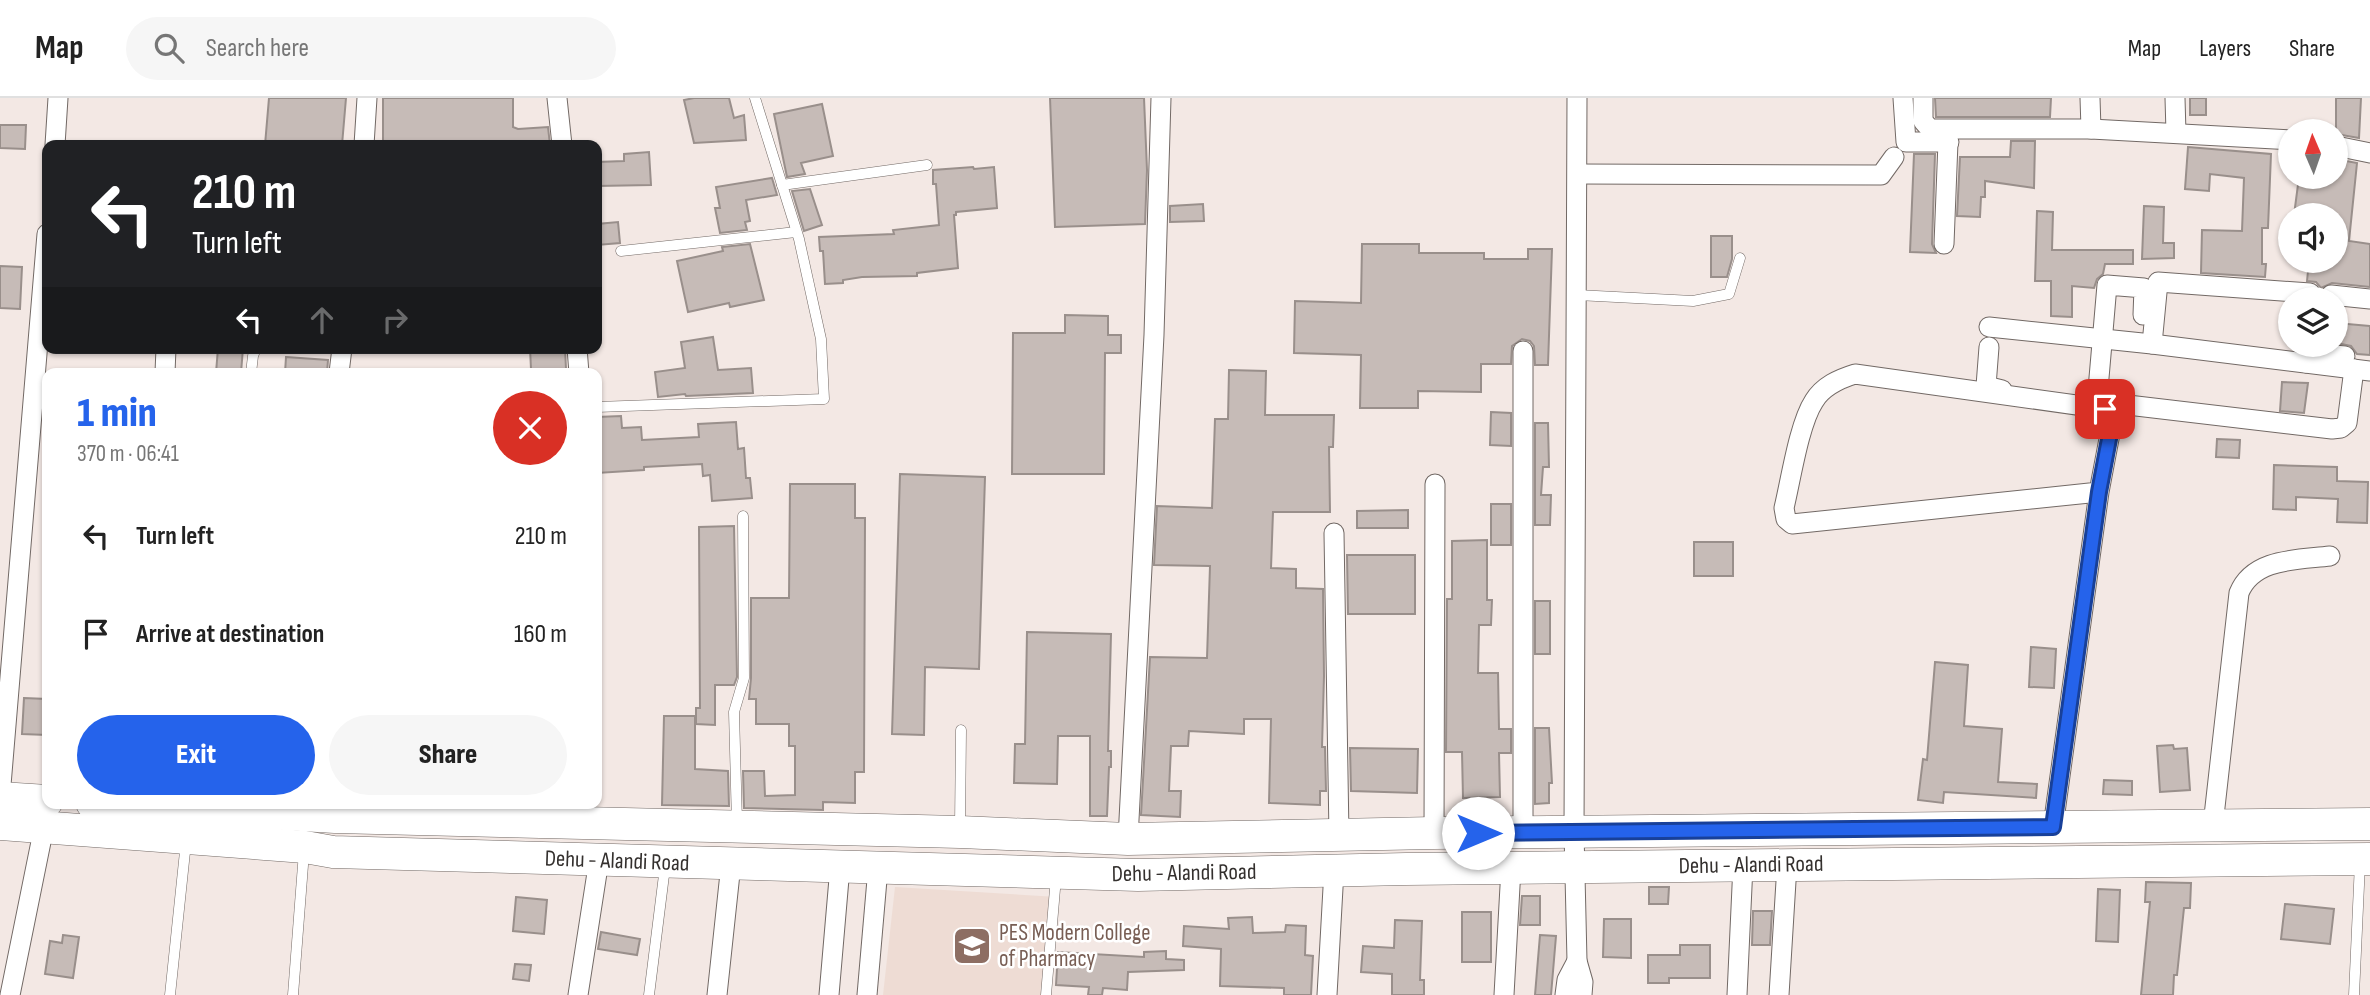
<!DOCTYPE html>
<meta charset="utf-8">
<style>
:root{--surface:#fff;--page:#f6f6f6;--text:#222;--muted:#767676;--line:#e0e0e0;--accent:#2563eb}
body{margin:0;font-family:"Sofia Sans Condensed",sans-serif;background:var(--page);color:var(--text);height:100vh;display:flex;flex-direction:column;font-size:26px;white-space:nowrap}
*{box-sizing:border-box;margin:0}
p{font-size:23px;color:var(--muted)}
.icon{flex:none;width:38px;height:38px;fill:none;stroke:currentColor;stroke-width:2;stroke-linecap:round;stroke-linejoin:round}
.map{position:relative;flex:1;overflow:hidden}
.details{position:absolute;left:42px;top:270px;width:560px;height:441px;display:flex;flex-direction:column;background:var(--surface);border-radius:14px;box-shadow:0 2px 5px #0004}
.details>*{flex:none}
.top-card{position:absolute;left:42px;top:42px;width:560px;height:214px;border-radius:14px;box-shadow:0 2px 5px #0004;background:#202124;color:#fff;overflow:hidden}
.needle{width:46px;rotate:358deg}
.fabs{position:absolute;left:2278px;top:21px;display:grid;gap:14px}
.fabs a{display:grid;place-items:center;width:70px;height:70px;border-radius:50%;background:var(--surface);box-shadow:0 2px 5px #0004;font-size:35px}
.pin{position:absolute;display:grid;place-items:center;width:60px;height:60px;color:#fff;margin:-30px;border-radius:14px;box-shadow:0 4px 10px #0006}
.me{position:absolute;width:77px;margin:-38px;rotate:90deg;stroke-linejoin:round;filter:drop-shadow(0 0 5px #0008)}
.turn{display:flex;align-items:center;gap:24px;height:147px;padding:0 35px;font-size:32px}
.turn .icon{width:91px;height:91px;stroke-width:2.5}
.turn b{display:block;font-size:49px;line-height:60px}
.lanes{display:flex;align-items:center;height:66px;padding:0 35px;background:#0003;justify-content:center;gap:35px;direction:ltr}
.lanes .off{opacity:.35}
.round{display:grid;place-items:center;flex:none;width:74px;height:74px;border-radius:37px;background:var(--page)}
.overview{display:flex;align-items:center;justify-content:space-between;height:119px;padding:0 35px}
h1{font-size:42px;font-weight:800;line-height:52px;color:var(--accent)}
.button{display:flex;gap:14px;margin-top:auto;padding:14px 35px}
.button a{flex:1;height:80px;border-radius:42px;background:var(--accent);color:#fff;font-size:28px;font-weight:800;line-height:80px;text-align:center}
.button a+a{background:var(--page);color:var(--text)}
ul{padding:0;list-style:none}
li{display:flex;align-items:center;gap:21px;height:98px;padding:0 35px}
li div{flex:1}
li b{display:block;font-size:26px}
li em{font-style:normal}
header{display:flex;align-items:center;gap:42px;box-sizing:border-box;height:98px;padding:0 35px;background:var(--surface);border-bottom:2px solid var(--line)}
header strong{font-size:33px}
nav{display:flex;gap:38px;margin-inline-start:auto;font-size:24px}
.search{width:490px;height:63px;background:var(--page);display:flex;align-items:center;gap:18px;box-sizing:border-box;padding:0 24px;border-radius:38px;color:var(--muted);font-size:26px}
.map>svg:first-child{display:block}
.built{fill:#eedcd4}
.building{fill:#c6bbb7;stroke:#998f8b;stroke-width:2}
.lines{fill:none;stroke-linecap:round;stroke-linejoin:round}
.service-casing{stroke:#726965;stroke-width:11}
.minor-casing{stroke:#726965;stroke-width:21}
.primary-casing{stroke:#726965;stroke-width:33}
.service{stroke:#fff;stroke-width:10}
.minor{stroke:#fff;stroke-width:19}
.primary{stroke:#fff;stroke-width:32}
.route-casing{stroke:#184099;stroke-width:18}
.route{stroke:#2563eb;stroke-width:12}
.labels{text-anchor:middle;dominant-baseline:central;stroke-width:5;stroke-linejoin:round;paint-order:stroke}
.street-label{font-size:23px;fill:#34302e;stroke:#fff}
.education-label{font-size:23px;fill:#785e54;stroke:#fff;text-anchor:start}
</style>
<header>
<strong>Map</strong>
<div class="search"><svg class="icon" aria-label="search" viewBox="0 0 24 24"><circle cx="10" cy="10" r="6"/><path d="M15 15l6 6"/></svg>Search here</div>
<nav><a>Map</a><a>Layers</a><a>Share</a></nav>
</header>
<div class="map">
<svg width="2370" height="897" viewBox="0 0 2370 897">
<rect width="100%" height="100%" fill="#f3e8e4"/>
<polygon class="built" points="895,789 1058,799 1051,897 883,897"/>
<g class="building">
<polygon points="269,0 346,0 342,47 265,47"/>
<polygon points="383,0 513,0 513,29 518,31 548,29 550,47 383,47"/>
<polygon points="694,0 729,0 734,20 744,17 746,42 694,45 684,2"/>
<polygon points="1050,0 1144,0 1147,72 1145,126 1055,129"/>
<polygon points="1935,0 2051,0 2050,19 1936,19"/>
<rect x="2190" y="0" width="16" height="17"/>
<polygon points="2336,0 2361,0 2359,40 2336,36"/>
<polygon points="822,6 833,58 801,65 805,76 787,79 774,16"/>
<polygon points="0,27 26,27 25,51 0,50"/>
<polygon points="2011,43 2035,43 2034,90 1985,83 1985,99 1981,99 1980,119 1957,118 1960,59 2010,59"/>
<polygon points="2188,49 2271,56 2268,130 2262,130 2262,166 2266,166 2265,179 2201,175 2202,132 2242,133 2244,80 2210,76 2209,93 2185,91"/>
<polygon points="649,54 651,87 597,88 597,64 624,63 624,56"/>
<polygon points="1914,56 1935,56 1932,146 1936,155 1910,154"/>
<polygon points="2336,61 2357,65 2349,143 2370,146 2370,189 2332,185 2321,190 2316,184 2307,183 2309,163 2336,163 2336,117 2294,117 2299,79 2336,79"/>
<polygon points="973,69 974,71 994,69 997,110 956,114 956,117 954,117 958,170 917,175 917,178 862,179 843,182 843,185 825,186 823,153 820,153 819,139 894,136 893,132 939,127 936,86 933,86 933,72"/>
<polygon points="772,80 777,97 746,102 750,123 745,124 747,132 720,135 715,110 720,110 716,89"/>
<polygon points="810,91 822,127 804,133 792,93"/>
<polygon points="1203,106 1204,123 1170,124 1170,108"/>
<polygon points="2144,108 2164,109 2163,145 2174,145 2174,160 2142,161"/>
<polygon points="2037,113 2053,114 2052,152 2133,152 2133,166 2105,166 2103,176 2097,181 2094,190 2072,188 2072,219 2051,218 2051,183 2035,183"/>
<polygon points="618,124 620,145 597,147 597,126"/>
<polygon points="1711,138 1732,138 1732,161 1727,179 1711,179"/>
<polygon points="750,146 764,202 730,209 729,205 688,214 677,163 723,153 722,149"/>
<polygon points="1362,146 1419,146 1419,155 1484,155 1484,161 1528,161 1528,151 1552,151 1548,267 1535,267 1534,248 1530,243 1522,241 1512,248 1511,266 1481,266 1481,294 1418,293 1418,310 1360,310 1361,257 1294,255 1295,203 1361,205"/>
<polygon points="0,168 22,169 20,211 0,210"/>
<polygon points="1065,217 1108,218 1108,237 1121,237 1121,255 1105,255 1104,376 1012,376 1013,235 1065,235"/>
<polygon points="2336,225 2370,228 2370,257 2357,256 2351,248 2336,245"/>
<polygon points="713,239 718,272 751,270 753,295 686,298 685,296 658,299 655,274 685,270 681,244"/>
<polygon points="218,250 243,250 241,275 216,275"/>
<polygon points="530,250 565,250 566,271 531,271"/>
<polygon points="286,259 328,262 327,275 285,275"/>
<polygon points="1229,272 1266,273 1265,317 1334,317 1333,349 1329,349 1330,414 1273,414 1271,470 1296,471 1296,490 1323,491 1324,578 1322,649 1325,649 1326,693 1320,693 1320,707 1269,705 1271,621 1244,621 1244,636 1189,633 1188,648 1171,648 1169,693 1181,693 1180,719 1141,717 1150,559 1207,560 1210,468 1154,467 1157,408 1212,410 1215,321 1228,321"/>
<polygon points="2282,284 2308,285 2304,315 2280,313"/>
<polygon points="1491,314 1511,315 1511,348 1490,347"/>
<polygon points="621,318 622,330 641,329 642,342 699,339 698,326 736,324 738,351 744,350 746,380 750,380 752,400 712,403 710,377 703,378 702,366 644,369 644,372 597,375 597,319"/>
<polygon points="1535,325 1548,325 1549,369 1543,369 1541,397 1551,397 1550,427 1535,427"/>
<polygon points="2217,341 2240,342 2239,360 2216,359"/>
<polygon points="2274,367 2337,369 2337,383 2368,384 2367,425 2337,424 2338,401 2296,399 2296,412 2273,411"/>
<polygon points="900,376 985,379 979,571 925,569 924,637 892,636"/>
<polygon points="790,386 855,386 855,420 865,420 864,674 855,674 855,705 823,704 823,712 744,710 743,673 764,673 765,698 795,697 795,648 789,648 789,626 756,626 756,601 749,601 751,580 751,500 789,500"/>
<rect x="1491" y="406" width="20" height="41"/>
<polygon points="1408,412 1408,430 1357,430 1357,413"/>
<polygon points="734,428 737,579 734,587 715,587 715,627 696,626 696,610 700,610 699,429"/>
<polygon points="1487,442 1487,502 1492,502 1491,527 1479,527 1478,575 1498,575 1499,631 1511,631 1511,655 1499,655 1500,699 1463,700 1462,654 1446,654 1447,501 1452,501 1452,443"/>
<rect x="1694" y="444" width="39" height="34"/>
<polygon points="1347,457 1415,457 1415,516 1348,516"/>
<rect x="1535" y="503" width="15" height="53"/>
<polygon points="1027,534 1111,536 1108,653 1111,653 1111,669 1109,669 1107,718 1090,718 1090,638 1058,638 1057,686 1014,685 1015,646 1025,646"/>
<polygon points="2031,549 2056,551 2054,590 2029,589"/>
<polygon points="1935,564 1968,567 1964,628 2002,631 1998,684 2037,686 2036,700 1944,694 1943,705 1918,702 1923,661 1927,662"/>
<polygon points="24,600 47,601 47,637 22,636"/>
<polygon points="664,618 695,618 695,671 728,673 729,708 662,707"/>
<polygon points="1535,630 1549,630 1552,685 1549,685 1549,705 1535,706"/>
<polygon points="2173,647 2174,651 2187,650 2190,692 2160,694 2157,648"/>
<polygon points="1350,650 1418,651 1417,695 1351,693"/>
<polygon points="2104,682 2132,683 2132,697 2103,696"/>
<polygon points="2146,784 2191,785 2190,810 2184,810 2177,877 2174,877 2173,897 2141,897 2150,804 2145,804"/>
<polygon points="1649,789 1669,789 1668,806 1649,806"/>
<polygon points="2098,791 2120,792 2118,844 2096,843"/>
<polygon points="1522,798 1540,798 1540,827 1520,827"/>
<polygon points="516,799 547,802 544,836 513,833"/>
<polygon points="2285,806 2334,811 2330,846 2281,841"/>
<polygon points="1753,813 1772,813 1770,847 1752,847"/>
<rect x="1462" y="814" width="29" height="50"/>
<polygon points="1252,819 1253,835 1285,834 1286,827 1306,828 1305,857 1313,858 1311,897 1284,897 1284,890 1220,888 1221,851 1183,848 1184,828 1229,831 1228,820"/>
<polygon points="1604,821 1631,821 1631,860 1603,859"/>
<polygon points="1395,822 1422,823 1420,882 1424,882 1424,897 1392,897 1392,876 1361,874 1363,848 1394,850"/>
<polygon points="601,834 640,841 637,857 598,851"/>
<polygon points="63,837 79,839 73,880 45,876 50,843 62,845"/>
<polygon points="1540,837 1556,838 1551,897 1535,897"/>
<polygon points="1680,847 1710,847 1710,880 1669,880 1669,885 1648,885 1648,857 1680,857"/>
<polygon points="1166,853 1166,861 1184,862 1184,872 1128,874 1127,892 1103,890 1102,897 1088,897 1089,889 1056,887 1058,854 1144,859 1144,854"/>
<polygon points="515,866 531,867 529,883 513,881"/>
</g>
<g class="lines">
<defs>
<g id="service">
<polyline points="782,87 927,67"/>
<polyline points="621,153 796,134"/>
<polyline points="1577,197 1693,203 1729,196 1740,160"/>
<polyline points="251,275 253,258 256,250"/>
<polyline points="597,309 824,301 821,241 799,141 755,0"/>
<polyline points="737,725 734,614 744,580 743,418"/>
<polyline points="960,729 961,632"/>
<polyline points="170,897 186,744"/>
<polyline points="293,897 304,754"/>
<polyline points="649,897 665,769"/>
<polyline points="1046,897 1056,779"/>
<polyline points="2354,897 2360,765"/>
</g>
<g id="minor">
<polyline points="557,0 562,47"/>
<polyline points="1577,0 1574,734 1577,863 1583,884 1582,897"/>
<polyline points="1903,0 1906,44 1949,44"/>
<polyline points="1923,0 1923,23 1930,31 2091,31 2291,42"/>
<polyline points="2090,0 2091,31"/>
<polyline points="2175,0 2176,35"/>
<polyline points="55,47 58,0"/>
<polyline points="364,47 367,0"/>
<polyline points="2336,48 2370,55"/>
<polyline points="1578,76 1881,77 1894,59"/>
<polyline points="1944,146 1948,44"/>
<polyline points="2328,201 2331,197 2370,201"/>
<polyline points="1989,229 2152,246 2370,273"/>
<polyline points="2152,246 2158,184 2310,195 2310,201"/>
<polyline points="2324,247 2323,256 2345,258"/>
<polyline points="1989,249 1986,288 2002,292"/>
<polyline points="577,250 579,275"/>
<polyline points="1523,253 1523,734"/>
<polyline points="2306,265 2307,247"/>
<polyline points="165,275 166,250"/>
<polyline points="339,275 342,250"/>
<polyline points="2094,303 2332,331 2341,330 2347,325 2354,271"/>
<polyline points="2097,303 2107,187 2144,190 2143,217"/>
<polyline points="1334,435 1339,737"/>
<polyline points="0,699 47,136"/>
<path d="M2213 727 2239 495C2253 460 2297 462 2330 458"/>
<path d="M2053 729 2099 394 1792 426 1786 421 1784 410C1791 381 1799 326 1814 303 1823 288 1839 281 1855 276L2105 311 2111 317 2112 325 2099 394"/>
<polyline points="1434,735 1435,386"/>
<polyline points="1128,741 1154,237 1161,0"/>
<polyline points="10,897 44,729"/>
<polyline points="578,897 599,762"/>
<polyline points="717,897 731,766"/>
<polyline points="829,897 840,769"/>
<polyline points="867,897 878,770"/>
<polyline points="1327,897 1334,772"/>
<polyline points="1504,897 1511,770"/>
<polyline points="1565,897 1567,882 1577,863"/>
<polyline points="1737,897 1743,767"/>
<polyline points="1779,897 1787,767"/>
</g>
<g id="primary">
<polyline points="0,700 47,703"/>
<polyline points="92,705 335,719 960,734 1128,741 1434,735 2370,726"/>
<polyline points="0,726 305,749 333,754 1138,777 1406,771 2370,761"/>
</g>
</defs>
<use href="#service" class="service-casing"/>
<use href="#minor" class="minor-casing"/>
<use href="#primary" class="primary-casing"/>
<use href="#service" class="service"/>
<use href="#minor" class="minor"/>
<use href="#primary" class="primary"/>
</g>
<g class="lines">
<defs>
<polyline id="route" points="1478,735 2053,729 2099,394 2112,325 2111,317 2105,311"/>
</defs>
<use href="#route" class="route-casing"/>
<use href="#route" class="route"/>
</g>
<defs>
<symbol id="university-square" viewBox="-11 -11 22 22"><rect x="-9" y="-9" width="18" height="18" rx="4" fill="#8d6e63" stroke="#fff"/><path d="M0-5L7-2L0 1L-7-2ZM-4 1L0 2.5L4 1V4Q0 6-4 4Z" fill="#fff"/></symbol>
</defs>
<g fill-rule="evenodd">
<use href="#university-square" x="950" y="826" width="44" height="44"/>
</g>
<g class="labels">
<g class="street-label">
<text transform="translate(617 763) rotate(2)">Dehu - Alandi Road</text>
<text transform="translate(1751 767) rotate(-1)">Dehu - Alandi Road</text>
<text transform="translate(1184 775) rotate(-1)">Dehu - Alandi Road</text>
</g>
<g class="education-label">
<text x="999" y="835">PES Modern College<tspan x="999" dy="26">of Pharmacy</tspan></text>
</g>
</g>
</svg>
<div class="fabs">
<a><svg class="needle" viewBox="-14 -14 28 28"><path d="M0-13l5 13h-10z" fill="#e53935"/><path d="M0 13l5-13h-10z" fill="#767676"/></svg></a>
<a><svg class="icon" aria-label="sound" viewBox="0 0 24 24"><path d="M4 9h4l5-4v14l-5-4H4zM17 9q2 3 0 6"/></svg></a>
<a><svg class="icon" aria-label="layers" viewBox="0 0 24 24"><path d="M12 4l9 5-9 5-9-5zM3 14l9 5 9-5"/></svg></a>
</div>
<div class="pin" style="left:2105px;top:311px;background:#d93025"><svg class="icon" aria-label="arrive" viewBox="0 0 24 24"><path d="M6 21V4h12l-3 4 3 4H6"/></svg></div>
<svg class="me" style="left:1478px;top:735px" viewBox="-20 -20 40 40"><circle r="19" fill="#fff"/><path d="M0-13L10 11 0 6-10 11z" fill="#2563eb"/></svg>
<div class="top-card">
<div class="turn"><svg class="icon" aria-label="left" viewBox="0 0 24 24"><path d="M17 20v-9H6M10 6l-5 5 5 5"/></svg><div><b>210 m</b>Turn left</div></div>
<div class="lanes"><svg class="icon" aria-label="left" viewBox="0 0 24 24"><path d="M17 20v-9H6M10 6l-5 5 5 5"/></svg><svg class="icon off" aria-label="ahead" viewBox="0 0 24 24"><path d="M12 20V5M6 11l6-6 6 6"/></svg><svg class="icon off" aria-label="right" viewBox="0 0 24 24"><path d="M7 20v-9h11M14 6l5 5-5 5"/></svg></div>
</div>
<section class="details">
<div class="overview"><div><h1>1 min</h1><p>370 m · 06:41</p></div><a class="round" style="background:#d93025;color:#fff"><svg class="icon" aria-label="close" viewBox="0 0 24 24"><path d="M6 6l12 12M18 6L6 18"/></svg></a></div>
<ul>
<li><svg class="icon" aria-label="left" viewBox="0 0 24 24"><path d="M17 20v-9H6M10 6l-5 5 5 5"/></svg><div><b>Turn left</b></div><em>210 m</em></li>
<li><svg class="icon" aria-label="arrive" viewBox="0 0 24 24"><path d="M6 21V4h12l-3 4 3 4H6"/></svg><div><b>Arrive at destination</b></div><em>160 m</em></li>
</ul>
<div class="button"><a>Exit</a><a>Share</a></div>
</section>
</div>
